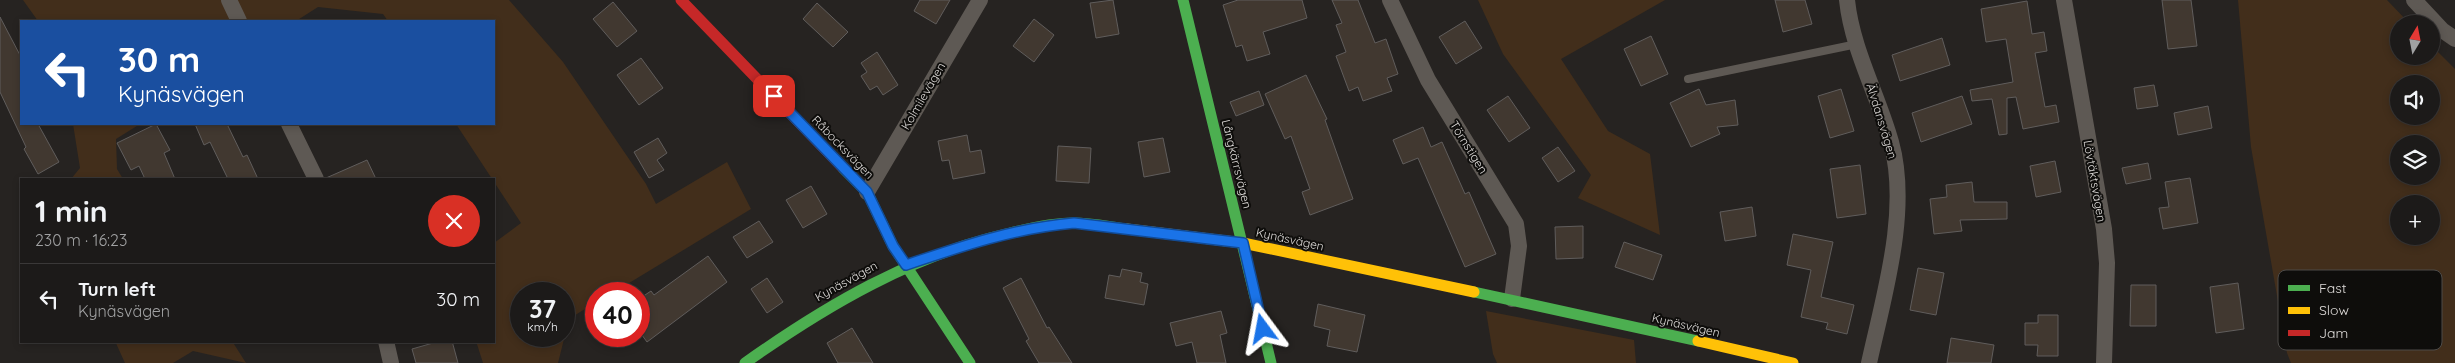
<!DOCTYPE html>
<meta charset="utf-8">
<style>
:root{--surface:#1c1a19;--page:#252322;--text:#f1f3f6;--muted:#a0a1a2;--line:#3a3838}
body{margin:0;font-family:Quicksand,sans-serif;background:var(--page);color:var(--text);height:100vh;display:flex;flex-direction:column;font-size:19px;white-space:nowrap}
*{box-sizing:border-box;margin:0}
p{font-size:16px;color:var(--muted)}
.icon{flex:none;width:28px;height:28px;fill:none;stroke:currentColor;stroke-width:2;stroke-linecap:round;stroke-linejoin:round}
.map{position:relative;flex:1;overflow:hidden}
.panel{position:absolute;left:20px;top:178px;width:475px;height:165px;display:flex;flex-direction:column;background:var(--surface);border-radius:0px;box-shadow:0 2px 8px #0003,0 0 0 1px var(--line)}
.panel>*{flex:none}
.banner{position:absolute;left:20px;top:20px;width:475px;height:105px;border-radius:0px;box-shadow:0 2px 8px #0003,0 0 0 1px var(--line);background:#1a4fa0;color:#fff;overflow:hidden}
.needle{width:32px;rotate:10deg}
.controls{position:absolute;left:2390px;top:15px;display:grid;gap:10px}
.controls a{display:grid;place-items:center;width:50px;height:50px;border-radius:50%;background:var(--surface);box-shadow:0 2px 8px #0003,0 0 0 1px var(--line);font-size:25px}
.speed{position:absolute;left:510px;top:282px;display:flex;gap:10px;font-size:25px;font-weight:700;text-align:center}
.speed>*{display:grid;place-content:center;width:65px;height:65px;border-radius:50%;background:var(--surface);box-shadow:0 2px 8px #0003,0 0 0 1px var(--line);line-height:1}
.speed small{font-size:12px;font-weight:400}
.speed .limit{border:8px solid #d22;background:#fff;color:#111}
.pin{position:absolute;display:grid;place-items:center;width:42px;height:42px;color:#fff;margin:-21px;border-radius:10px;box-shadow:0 2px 8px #0006}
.me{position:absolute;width:55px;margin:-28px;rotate:347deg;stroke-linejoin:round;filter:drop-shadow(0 0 4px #0008)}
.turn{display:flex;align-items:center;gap:18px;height:105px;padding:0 15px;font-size:22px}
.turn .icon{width:65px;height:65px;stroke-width:2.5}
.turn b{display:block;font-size:35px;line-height:42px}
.round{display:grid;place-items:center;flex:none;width:52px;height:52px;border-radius:26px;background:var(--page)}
.summary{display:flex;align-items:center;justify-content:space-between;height:85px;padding:0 15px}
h1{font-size:30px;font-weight:700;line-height:38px}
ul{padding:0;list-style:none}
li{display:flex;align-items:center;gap:15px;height:70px;padding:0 15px;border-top:1px solid var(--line)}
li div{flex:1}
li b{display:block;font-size:19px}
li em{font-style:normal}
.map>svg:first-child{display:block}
.green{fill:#422e1b;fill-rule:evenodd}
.building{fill:#413830;stroke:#605d5c}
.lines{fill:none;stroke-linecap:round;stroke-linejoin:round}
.lane{stroke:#5e5954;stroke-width:8}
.street{stroke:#5e5954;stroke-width:16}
.fast{stroke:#4caf50;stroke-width:11}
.slow{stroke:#ffc107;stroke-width:11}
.jam{stroke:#c62828;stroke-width:11}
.route-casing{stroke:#114b97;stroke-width:12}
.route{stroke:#1a73e8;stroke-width:9}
.labels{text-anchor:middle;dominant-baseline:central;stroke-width:4;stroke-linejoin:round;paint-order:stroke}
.street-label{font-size:12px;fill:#dfdcda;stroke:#0e0d0b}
.key{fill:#0e0d0b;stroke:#4d4b49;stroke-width:1}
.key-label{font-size:14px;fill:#dfdcda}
</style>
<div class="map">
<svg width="2455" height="363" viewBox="0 0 2455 363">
<rect width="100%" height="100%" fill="#262321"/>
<g class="green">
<path d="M23 0H509L563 62 646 184 656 204 727 162 751 209 611 294H596V302L569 319 558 363H483L476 341H494V243L521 223 456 124H494V21H388L383 14 318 7 296 21H38ZM521 294H564V336H521Z"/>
<polygon points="1478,0 1665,0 1561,59 1608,131 1650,154 1660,235 1578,198 1591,175 1503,54"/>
<path d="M2238 0H2387L2410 24H2399V56H2431V45L2455 69V363H2291L2287 353 2251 147ZM2399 84H2431V116H2399ZM2399 144H2431V176H2399ZM2399 204H2431V236H2399Z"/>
<polygon points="73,124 140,124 116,139 117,169 123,179 71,179 80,168"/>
<polygon points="1486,311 1634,340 1636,363 1497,363 1493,354"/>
<polygon points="115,341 232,341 246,363 193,351 173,363 125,363"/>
</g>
<g class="building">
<polygon points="920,0 950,0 936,24 914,11"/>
<polygon points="1113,0 1119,34 1096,38 1090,3"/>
<polygon points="1238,0 1302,0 1307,18 1263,32 1270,54 1247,61 1242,45 1236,47 1223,5"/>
<polygon points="1332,0 1358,0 1375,43 1386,39 1398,74 1387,78 1392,91 1363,101 1358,87 1349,91 1336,56 1346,52 1336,25 1342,23"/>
<polygon points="1775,0 1805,0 1812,24 1783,32"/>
<polygon points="2162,0 2191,0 2197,46 2168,49"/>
<polygon points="2027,1 2032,34 2044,32 2047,51 2035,53 2045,107 2056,105 2059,122 2023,129 2016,97 2007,98 2007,134 1999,135 1992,99 1972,101 1970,90 2013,82 2006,39 1986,42 1981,9"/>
<polygon points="613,2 637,31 617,47 593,19"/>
<polygon points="817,3 848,32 833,47 803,19"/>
<polygon points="0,17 21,57 21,124 38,124 59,162 38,174 24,149 26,147 0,92"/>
<polygon points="1034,19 1054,35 1034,62 1013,46"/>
<polygon points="1465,21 1482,48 1456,64 1439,37"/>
<polygon points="1651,36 1668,74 1641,86 1624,49"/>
<polygon points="1942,38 1950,65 1900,81 1892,55"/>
<polygon points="877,52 898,85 883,95 877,86 870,90 861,76 867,72 861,63"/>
<polygon points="641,58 663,88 639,105 617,75"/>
<polygon points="1306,75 1327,119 1325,120 1353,199 1310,215 1302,192 1310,189 1291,136 1285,139 1265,94"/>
<polygon points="2154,85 2158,106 2137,109 2134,88"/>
<polygon points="1699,89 1706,105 1735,100 1738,125 1717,127 1720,134 1691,147 1670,103"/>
<polygon points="1841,89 1854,131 1830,138 1818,96"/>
<polygon points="1259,91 1264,105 1236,116 1230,102"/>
<polygon points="1508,96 1530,128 1509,142 1487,110"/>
<polygon points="1962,96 1972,124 1921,142 1912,113"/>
<polygon points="2208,106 2212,128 2178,135 2174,113"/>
<polygon points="156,124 170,150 164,153 175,179 145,179 139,166 131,170 117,143"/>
<polygon points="195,124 227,124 243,157 247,155 258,179 228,179 210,142 204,145"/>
<polygon points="1423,127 1431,147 1442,142 1465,194 1469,192 1496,254 1465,267 1418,158 1403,164 1393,140"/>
<polygon points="967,135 970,152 981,150 985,173 953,179 949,160 942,161 938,141"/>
<polygon points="658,138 667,153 657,160 664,170 649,178 634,152"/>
<polygon points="1163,138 1170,172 1144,177 1138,142"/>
<polygon points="1058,146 1091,148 1089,183 1056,181"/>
<polygon points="1558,147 1575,171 1558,182 1542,158"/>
<polygon points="367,160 376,179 326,179 326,178"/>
<polygon points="2055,161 2061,192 2036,197 2030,166"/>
<polygon points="2148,163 2151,179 2126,184 2122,168"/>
<polygon points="1860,165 1866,214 1837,218 1830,169"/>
<polygon points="2190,178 2198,223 2163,229 2159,208 2169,207 2165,182"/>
<polygon points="1972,182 1974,202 2007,202 2007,219 1960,220 1962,231 1934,234 1930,199 1947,197 1946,185"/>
<polygon points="811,186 827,214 803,228 786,200"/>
<polygon points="1752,207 1756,236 1725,241 1720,212"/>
<polygon points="759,221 773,242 747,258 733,237"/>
<polygon points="1583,226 1583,258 1556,259 1555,227"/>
<polygon points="1793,234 1833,242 1821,297 1854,305 1847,334 1826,329 1828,323 1801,317 1811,270 1787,265"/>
<polygon points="1624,242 1662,255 1653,280 1615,267"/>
<polygon points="708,256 727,282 647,342 639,331 639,299 651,291 654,295"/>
<polygon points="1918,268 1944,273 1936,315 1910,310"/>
<polygon points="1122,269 1142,273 1140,282 1148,284 1144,305 1105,298 1109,275 1120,277"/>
<polygon points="767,278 783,302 767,313 751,289"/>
<polygon points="1021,278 1047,328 1049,327 1072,363 1039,363 1026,341 1029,339 1003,288"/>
<polygon points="2238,283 2244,329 2216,333 2210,287"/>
<polygon points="2131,285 2156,285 2156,326 2130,326"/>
<polygon points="1318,304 1365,315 1357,352 1327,346 1330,330 1314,326"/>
<polygon points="1221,311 1227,333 1220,335 1226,363 1197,363 1192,342 1176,346 1170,323"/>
<polygon points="2038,315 2058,315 2058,356 2037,356 2038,345 2025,345 2025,323 2038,323"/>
<polygon points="852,328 873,363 838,363 827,343"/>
<polygon points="1951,338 1994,345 1991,363 1947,363"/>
<polygon points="440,341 452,341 458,363 416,363 412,349"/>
</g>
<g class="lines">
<polyline class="lane" points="1688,79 1857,44"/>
<g class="street">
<polyline points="229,0 239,21"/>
<polyline points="1390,0 1428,80 1516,224 1519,246 1512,299"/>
<path d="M1847 0C1852 49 1878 95 1891 142 1910 210 1884 295 1869 363"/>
<polyline points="2064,0 2104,229 2107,263 2104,363"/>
<polyline points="2414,0 2442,30 2455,39"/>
<polyline points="289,124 316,179"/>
<polyline points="867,192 980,0"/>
<polyline points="386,341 391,363"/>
</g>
<g class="fast">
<polyline points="1183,0 1271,363"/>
<polyline points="843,168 867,192 893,246 970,363"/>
<polyline points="1474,292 1698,341"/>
<path d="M745 363C827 305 912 255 1010 233 1030 228 1053 223 1074 223 1091 223 1110 227 1127 229"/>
</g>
<g class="slow">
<polyline points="1127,229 1243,243 1474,292"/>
<polyline points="1698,341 1793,363"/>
</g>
<polyline class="jam" points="681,0 843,168"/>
</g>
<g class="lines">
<defs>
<path id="route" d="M774 96 867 192 893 246 906 265C962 246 1015 228 1074 223L1243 243 1263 329"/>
</defs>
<use href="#route" class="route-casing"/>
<use href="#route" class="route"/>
</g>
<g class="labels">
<g class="street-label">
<text transform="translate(923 96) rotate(-60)">Kolmilevägen</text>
<text transform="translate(1882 121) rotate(73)">Älvdansvägen</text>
<text transform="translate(843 147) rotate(46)">Råbocksvägen</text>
<text transform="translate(1469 147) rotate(58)">Törnstigen</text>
<text transform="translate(1237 164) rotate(76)">Långkärrsvägen</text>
<text transform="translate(2095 181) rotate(80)">Lövtäktsvägen</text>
<text transform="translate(1290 239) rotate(12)">Kynäsvägen</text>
<text transform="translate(846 281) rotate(-29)">Kynäsvägen</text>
<text transform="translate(1686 325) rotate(13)">Kynäsvägen</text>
</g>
</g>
<rect x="2278" y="270" width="164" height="80" rx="8" class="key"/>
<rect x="2288" y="285" width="22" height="6" fill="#4caf50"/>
<rect x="2288" y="307" width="22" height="7" fill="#ffc107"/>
<rect x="2288" y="330" width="22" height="6" fill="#c62828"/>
<g class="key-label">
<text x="2319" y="293">Fast</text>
<text x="2319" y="315">Slow</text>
<text x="2319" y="338">Jam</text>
</g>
</svg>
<div class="controls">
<a><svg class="needle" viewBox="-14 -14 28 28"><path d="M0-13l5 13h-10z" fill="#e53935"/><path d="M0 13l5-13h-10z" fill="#a0a1a2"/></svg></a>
<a><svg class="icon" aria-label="sound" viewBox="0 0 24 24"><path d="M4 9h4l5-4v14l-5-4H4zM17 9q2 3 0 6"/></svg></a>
<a><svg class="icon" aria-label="layers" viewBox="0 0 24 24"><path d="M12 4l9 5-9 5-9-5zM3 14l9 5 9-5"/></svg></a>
<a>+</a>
</div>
<div class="speed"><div>37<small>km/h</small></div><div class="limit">40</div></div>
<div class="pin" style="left:774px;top:96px;background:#d93025"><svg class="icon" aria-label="arrive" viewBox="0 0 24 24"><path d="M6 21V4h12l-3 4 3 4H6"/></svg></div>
<svg class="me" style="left:1263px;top:329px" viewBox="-20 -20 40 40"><path d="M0-17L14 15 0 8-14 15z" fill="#1a73e8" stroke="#fff" stroke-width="4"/></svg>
<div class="banner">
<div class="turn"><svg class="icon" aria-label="left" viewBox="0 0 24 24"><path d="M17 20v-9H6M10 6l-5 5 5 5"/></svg><div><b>30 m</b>Kynäsvägen</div></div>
</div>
<section class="panel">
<div class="summary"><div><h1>1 min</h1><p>230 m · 16:23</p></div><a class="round" style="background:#d93025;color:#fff"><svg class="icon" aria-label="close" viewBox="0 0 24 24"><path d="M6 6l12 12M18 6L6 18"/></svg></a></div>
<ul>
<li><svg class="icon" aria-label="left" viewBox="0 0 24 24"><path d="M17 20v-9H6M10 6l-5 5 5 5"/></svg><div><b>Turn left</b><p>Kynäsvägen</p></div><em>30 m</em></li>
</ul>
</section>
</div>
